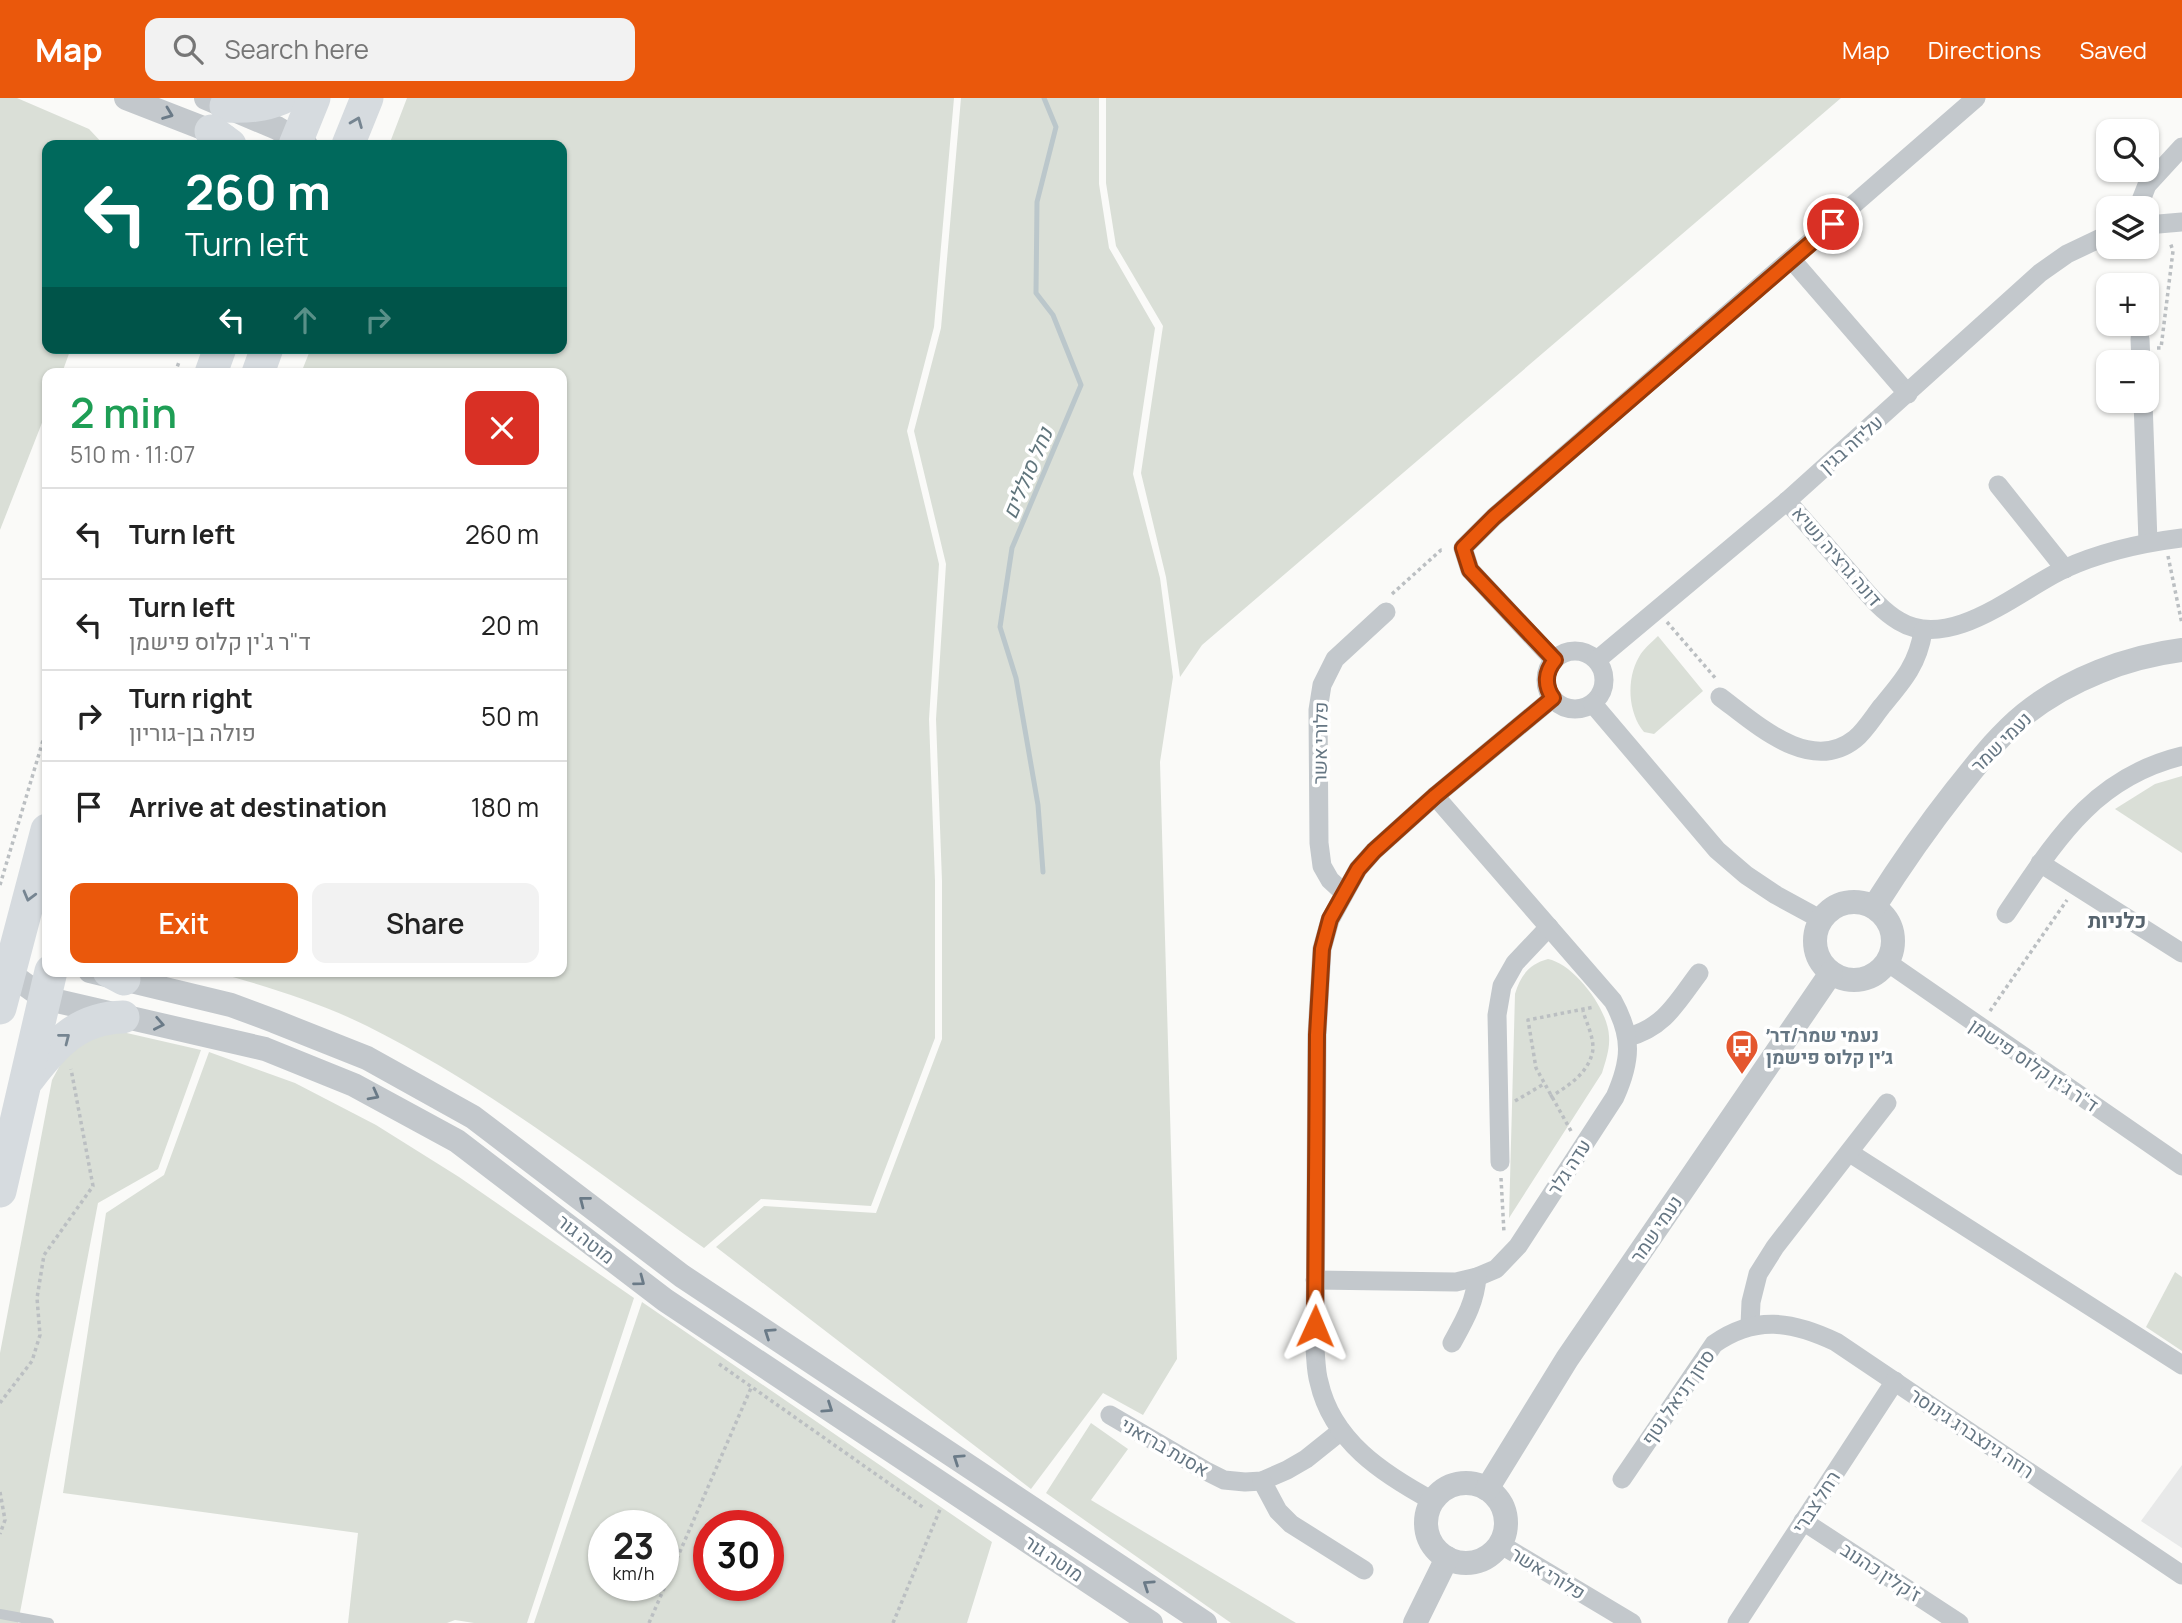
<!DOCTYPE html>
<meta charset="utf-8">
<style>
:root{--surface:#fff;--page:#f2f2f2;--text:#222;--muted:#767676;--line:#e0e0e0;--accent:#ea580c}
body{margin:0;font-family:Manrope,Heebo,sans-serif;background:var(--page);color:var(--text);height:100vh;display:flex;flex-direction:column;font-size:26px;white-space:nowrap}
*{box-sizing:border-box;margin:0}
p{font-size:23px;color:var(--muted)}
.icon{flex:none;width:38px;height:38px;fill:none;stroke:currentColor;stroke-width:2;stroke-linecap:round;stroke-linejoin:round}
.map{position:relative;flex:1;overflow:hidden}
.drawer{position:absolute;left:42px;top:270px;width:525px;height:609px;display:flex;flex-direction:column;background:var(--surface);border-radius:14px;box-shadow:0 2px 5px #0004}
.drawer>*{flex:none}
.banner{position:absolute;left:42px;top:42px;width:525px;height:214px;border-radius:14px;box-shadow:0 2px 5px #0004;background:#00695c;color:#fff;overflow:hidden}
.tools{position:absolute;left:2096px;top:21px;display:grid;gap:14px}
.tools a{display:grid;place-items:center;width:63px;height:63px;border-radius:14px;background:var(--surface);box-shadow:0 2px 5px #0004;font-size:35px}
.speed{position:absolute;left:588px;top:1412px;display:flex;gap:14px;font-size:35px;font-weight:700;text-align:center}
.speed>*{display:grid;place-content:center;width:91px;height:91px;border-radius:50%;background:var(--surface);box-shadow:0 2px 5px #0004;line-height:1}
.speed small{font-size:18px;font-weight:400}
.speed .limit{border:10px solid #d22;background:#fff;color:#111}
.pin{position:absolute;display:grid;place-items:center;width:60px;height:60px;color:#fff;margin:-30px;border:4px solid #fff;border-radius:50%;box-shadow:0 2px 7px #0007}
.me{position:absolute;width:77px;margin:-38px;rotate:1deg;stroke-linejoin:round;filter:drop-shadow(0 0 5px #0008)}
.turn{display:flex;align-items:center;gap:24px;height:147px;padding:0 28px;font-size:32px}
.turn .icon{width:91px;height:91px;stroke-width:2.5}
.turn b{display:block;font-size:49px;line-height:60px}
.lanes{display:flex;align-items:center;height:66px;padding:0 28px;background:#0003;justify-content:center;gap:35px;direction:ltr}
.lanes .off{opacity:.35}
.round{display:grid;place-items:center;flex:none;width:74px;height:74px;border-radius:14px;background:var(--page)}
.summary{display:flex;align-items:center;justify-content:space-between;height:119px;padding:0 28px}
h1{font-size:42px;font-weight:600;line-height:52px;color:#1e9e55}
.cta{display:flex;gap:14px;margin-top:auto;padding:14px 28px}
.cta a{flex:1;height:80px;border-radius:14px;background:var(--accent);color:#fff;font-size:28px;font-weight:600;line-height:80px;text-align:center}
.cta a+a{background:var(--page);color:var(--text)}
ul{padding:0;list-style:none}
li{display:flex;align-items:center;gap:21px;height:91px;padding:0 28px;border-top:2px solid var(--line)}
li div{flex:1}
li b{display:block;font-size:26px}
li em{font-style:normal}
header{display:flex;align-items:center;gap:42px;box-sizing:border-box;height:98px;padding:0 35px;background:var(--accent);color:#fff}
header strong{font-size:33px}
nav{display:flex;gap:38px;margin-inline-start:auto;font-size:24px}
.search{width:490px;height:63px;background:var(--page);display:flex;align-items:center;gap:18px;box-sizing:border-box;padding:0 24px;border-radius:14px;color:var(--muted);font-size:26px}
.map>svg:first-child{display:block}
.built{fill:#e8e9e9}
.green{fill:#dadfd7;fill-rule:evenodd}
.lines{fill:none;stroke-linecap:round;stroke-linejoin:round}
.stream{stroke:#bbc7cb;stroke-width:5}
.path{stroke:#bbbfc2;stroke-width:3.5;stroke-dasharray:3.5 3.5;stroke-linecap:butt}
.service{stroke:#c3c8cc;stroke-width:10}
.minor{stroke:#c3c8cc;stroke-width:19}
.tertiary{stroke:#c3c8cc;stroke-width:24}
.trunk{stroke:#d6dbdf;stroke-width:33}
.oneway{stroke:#6a7a87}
.oneway2{stroke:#768591}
.route-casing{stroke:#983908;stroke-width:18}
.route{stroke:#ea580c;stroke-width:12}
.labels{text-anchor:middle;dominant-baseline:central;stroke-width:7;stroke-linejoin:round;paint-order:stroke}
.street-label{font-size:19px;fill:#657683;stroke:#fff}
.poi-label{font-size:19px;font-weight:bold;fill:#657683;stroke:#fff;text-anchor:start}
.water-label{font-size:21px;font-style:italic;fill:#60757c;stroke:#fff}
.neighbourhood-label{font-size:21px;font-weight:bold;fill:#57646e;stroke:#fff}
</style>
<header>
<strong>Map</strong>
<div class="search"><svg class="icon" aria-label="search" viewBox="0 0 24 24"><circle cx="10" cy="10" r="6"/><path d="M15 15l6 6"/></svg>Search here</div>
<nav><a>Map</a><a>Directions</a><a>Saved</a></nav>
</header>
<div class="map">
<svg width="2182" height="1525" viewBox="0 0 2182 1525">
<rect width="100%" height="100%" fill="#fafaf8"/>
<polygon class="built" points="2182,1367 2182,1450 2141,1423"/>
<g class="green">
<polygon points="0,0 17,0 89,31 104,47 47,47 47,250 71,250 62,275 47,275 47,312 0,432"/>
<path d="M407 0H954L934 229 907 333 939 466 929 621 935 783V940L871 1108 761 1101 704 1150C595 1072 487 988 367 928 321 905 262 887 212 873H562V275H301L311 250H562V47H389Z"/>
<polygon points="961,0 1099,0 1099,86 1109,150 1155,230 1133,376 1160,480 1173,579 1160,664 1177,1261 1143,1317 1103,1295 1031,1391 716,1149 764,1108 876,1115 942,941 942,783 936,621 946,466 914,333 941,230"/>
<polygon points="1106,0 1841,0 1202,547 1180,579 1166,479 1141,375 1163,228 1116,148 1106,85"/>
<path d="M1658 538 1703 593 1654 636 1644 634C1628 615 1626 581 1639 559 1643 551 1652 544 1658 538Z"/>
<polygon points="2182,678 2182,755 2115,711 2155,686"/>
<path d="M1548 861C1574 866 1608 911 1609 938 1610 951 1606 962 1602 975L1509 1120 1515 896C1520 878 1529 866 1548 861Z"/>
<polygon points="118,933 201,952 158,1071 98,1105 18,1525 0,1525 0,1255 52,982 65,958 89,936"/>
<polygon points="209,954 295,985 376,1027 459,1079 634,1200 527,1525 474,1525 455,1522 447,1525 348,1525 358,1435 63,1395 106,1115 164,1077"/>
<polygon points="2175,1174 2182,1179 2182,1253 2146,1229"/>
<path d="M642 1204 992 1444 967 1525H534ZM663 1428V1488H604V1428ZM768 1428V1488H709V1428Z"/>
<polygon points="1091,1325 1128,1351 1091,1402 1296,1525 1231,1525 1046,1395"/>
</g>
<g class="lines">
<polyline class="stream" points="1043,774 1038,707 1016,580 1000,529 1012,450 1081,287 1053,217 1036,195 1037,104 1056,29 1044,0"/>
<g class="path">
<polyline points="2157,250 2161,250 2173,153 2170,144"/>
<polyline points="175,275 179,264"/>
<polyline points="2168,458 2182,526"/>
<polyline points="1392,496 1441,452 1445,452"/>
<polyline points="1667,524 1717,582"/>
<polyline points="0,787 47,629"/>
<polyline points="1990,913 2067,802"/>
<path d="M1550 999C1567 989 1587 976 1592 956 1596 943 1586 924 1583 913"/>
<polyline points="1515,1003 1544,986"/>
<polyline points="1571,1033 1536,970 1528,922 1594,909"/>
<polyline points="1501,1080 1504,1135"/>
<polyline points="719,1266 924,1410"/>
<polyline points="0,1305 32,1263 40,1237 37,1200 44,1157 93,1088 71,971"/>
<polyline points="0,1394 5,1422 0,1436"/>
<polyline points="649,1525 751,1290"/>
<polyline points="893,1525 941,1409"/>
</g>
<polyline class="service" points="0,1516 49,1525"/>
<g class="minor">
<polyline points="2138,110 2147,87 2182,49"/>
<polyline points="2147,127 2182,124"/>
<polyline points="1792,162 1908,296"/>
<polyline points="2140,241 2141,264"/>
<polyline points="2143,303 2148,444"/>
<polyline points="1998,387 2065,471"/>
<path d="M1787 403C1808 427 1829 451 1850 475 1865 492 1879 511 1899 523 1950 554 2018 493 2064 471 2101 454 2142 445 2182 440"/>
<circle cx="1575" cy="582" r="29"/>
<polyline points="1554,562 1470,472 1463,450 1494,419 1976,0"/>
<polyline points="1597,562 1787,403 2040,175 2067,156 2109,136"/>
<path d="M1720 599C1755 625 1810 677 1855 641 1865 633 1874 618 1882 608 1903 583 1918 566 1923 533"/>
<polyline points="1593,606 1717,752 1746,777 1776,797 1820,821"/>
<polyline points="2040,765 2182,855"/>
<polyline points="1343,794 1330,782 1322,768 1319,745 1318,612 1322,587 1335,561 1386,514"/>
<path d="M2006 816C2055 744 2092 680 2182 658"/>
<polyline points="1887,864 2182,1068"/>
<path d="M1628 939C1665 929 1677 904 1699 875"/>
<polyline points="1850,1055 2182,1267"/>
<polyline points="1500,1064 1497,917 1502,888 1515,865 1549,829"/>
<path d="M1315 1182 1456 1184 1477 1179 1496 1171 1518 1148 1615 999C1631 963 1633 939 1613 903L1435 698"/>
<polyline points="1750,1227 1751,1204 1758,1176 1775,1149 1887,1005"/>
<path d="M1452 1245C1464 1223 1475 1205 1477 1179"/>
<polyline points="1110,1317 1206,1373 1224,1382 1245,1384 1262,1383 1287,1372 1306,1361 1341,1333"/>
<path d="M1622 1381 1714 1246C1755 1217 1792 1223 1836 1244L2182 1477"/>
<polyline points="1262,1383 1278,1413 1291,1426 1364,1472"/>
<path d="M1433 1403C1383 1376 1332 1343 1319 1284 1316 1274 1316 1262 1315 1251L1317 937 1322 851 1330 822 1358 771 1374 753 1435 698 1553 600"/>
<polyline points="1803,1423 1959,1525"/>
<polyline points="1500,1446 1632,1525"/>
<polyline points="1737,1525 1895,1283"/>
</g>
<g class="tertiary">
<polyline points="126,0 226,39"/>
<polyline points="206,0 277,30 306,47"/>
<circle cx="1854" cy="843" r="39"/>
<path d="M1874 809C1900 768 1927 729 1957 691 1978 665 1999 637 2025 616 2069 581 2127 559 2182 552"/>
<polyline points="90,873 231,907 274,923 367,960 473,1019 682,1178 1205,1525"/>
<polyline points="9,875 44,900 265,951 354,987 457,1043 665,1202 1151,1525"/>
<circle cx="1466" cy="1425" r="40"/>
<polyline points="1487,1391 1567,1261 1831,875"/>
<polyline points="1415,1525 1447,1460"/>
</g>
<g class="trunk">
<path d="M226 8C246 9 263 8 282 0"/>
<polyline points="211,33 230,47"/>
<polyline points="295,47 314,0"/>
<polyline points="348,47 367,0"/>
<polyline points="211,275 220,250"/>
<polyline points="258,275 267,250"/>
<polyline points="109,873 124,881"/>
<polyline points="0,910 47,732"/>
<path d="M29 980C55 946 78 920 123 919"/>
<polyline points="0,1093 51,873"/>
</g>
</g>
<defs><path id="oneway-chevron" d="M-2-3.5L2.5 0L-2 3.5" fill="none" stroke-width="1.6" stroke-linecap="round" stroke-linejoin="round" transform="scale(1.75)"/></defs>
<g class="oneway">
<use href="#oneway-chevron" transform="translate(168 16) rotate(21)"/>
<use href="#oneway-chevron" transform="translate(159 926) rotate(11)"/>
<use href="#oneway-chevron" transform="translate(374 997) rotate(28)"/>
<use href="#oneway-chevron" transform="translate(584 1103) rotate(-142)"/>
<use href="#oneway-chevron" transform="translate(640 1183) rotate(37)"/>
<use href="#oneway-chevron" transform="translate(769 1235) rotate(-146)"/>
<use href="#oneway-chevron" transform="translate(828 1310) rotate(34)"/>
<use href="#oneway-chevron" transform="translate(958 1361) rotate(-146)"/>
<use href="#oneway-chevron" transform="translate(1148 1487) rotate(-146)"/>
</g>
<g class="oneway2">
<use href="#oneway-chevron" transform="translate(357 24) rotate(-68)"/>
<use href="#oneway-chevron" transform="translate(29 798) rotate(105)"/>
<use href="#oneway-chevron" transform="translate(65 940) rotate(-38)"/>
</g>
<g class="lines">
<defs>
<path id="route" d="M1315 1228 1317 937 1322 851 1330 821 1358 771 1374 753 1435 698 1553 600C1544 587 1545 574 1555 562L1470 472 1463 450 1494 419 1833 126"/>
</defs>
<use href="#route" class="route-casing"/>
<use href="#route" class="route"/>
</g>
<defs>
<symbol id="bus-pin" viewBox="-11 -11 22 30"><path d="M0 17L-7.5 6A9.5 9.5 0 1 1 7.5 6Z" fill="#e4572e" stroke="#fff"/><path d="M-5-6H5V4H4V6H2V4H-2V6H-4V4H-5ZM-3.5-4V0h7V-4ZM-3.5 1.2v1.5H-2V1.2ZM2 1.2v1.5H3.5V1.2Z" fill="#fff"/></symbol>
</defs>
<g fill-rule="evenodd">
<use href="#bus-pin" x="1723" y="929" width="38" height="52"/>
</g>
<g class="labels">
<g class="street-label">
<text transform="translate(1851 346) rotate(-41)">עליזה בגין</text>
<text transform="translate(1837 458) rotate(49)">דונה גרציה נשיא</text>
<text transform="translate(2001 644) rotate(-45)">נעמי שמר</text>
<text transform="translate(1320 645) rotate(-89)">פלורי אשר</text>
<text transform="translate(2034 967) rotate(34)">ד"ר ג'ין קלוס פישמן</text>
<text transform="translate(1569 1069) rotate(-57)">עדה גלר</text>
<text transform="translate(1656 1131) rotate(-56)">נעמי שמר</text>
<text transform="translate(586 1141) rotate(38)">מוטה גור</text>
<text transform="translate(1678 1299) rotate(-55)">סוזן דניאל נטף</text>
<text transform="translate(1972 1335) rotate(34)">רוזה גינצברג גינוסר</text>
<text transform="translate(1165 1349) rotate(30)">אסנת ברזאני</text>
<text transform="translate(1816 1404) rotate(-57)">רחל צברי</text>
<text transform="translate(1054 1460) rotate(34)">מוטה גור</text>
<text transform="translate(1881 1474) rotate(33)">ז'קלין כהנוב</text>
<text transform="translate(1548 1475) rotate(31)">פלורי אשר</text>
</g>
<g class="poi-label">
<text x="1766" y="937">נעמי שמר/דר׳<tspan x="1766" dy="22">ג׳ין קלוס פישמן</tspan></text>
</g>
<g class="water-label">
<text transform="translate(1027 375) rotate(-67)">נחל סוללים</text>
</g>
<g class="neighbourhood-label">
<text x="2117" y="822">כלניות</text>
</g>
</g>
</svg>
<div class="tools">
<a><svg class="icon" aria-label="search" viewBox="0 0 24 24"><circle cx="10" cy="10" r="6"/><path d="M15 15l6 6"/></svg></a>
<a><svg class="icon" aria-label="layers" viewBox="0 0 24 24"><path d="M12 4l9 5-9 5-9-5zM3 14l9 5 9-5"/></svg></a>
<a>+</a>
<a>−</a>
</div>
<div class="speed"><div>23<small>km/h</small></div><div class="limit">30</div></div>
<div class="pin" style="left:1833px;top:126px;background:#d93025"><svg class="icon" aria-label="arrive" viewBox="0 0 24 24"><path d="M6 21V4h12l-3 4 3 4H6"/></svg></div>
<svg class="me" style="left:1315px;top:1228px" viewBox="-20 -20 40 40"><path d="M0-17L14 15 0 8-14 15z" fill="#ea580c" stroke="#fff" stroke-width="4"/></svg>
<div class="banner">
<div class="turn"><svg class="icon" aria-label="left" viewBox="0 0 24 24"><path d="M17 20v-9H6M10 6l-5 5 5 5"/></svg><div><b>260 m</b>Turn left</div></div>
<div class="lanes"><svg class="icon" aria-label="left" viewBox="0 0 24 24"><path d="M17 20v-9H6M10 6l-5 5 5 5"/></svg><svg class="icon off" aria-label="ahead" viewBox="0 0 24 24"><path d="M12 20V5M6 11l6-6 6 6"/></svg><svg class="icon off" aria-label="right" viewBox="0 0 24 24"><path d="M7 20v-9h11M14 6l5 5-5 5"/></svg></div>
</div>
<section class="drawer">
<div class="summary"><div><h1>2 min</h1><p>510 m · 11:07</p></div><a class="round" style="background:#d93025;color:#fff"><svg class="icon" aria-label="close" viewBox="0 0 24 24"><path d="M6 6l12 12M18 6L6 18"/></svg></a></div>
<ul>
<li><svg class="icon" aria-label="left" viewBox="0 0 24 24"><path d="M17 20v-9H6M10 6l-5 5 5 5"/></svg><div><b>Turn left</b></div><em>260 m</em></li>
<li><svg class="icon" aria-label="left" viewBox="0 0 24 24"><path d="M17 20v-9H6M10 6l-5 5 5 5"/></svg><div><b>Turn left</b><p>ד&quot;ר ג'ין קלוס פישמן</p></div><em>20 m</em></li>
<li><svg class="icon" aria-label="right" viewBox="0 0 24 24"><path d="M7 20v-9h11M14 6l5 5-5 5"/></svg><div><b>Turn right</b><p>פולה בן-גוריון</p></div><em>50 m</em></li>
<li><svg class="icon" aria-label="arrive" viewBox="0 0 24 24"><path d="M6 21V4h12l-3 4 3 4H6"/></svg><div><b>Arrive at destination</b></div><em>180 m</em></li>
</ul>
<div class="cta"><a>Exit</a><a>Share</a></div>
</section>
</div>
